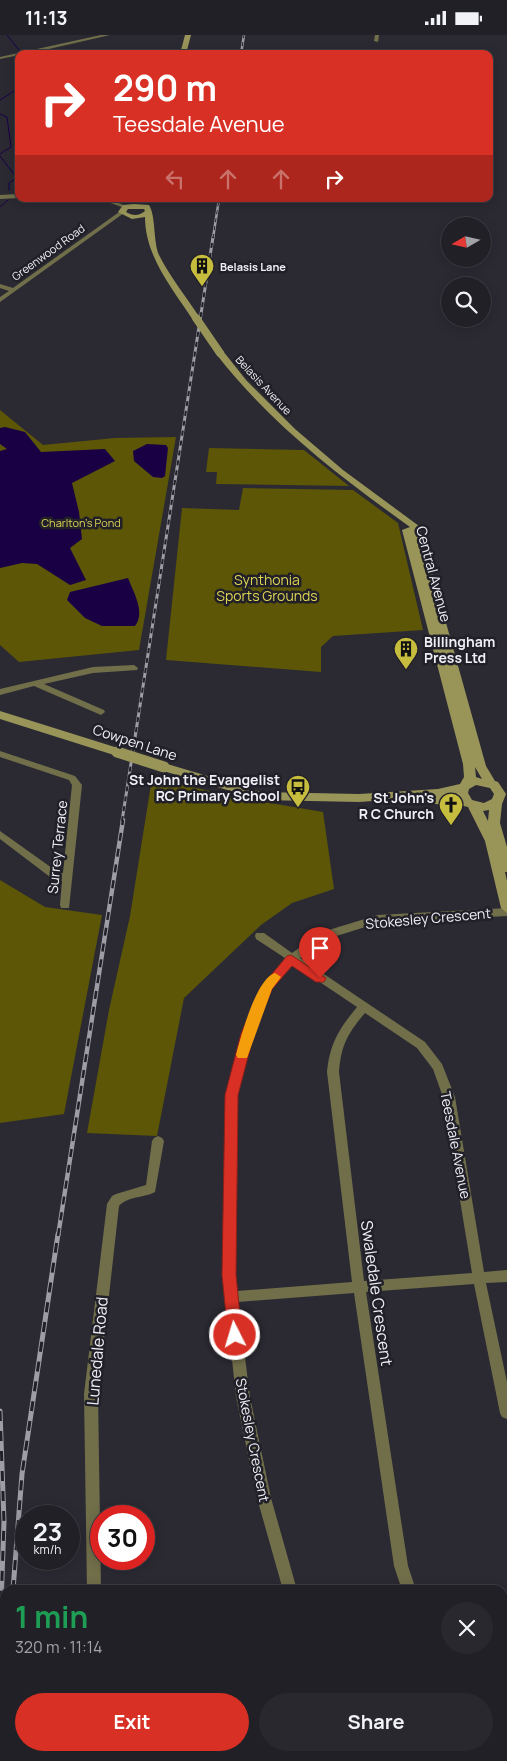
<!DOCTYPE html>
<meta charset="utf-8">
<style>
:root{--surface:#202026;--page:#28282e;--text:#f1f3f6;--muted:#a2a3a7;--line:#3d3e43;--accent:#d93025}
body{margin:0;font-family:Manrope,sans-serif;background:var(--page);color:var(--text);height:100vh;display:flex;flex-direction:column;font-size:19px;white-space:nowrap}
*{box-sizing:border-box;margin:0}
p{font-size:16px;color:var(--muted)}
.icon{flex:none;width:28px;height:28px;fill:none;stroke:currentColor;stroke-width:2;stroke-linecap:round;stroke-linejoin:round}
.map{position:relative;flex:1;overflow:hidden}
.drawer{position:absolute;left:0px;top:1550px;width:508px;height:176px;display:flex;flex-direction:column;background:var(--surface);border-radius:15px 15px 0 0;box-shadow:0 2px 12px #0003,0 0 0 1px var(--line)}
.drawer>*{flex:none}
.guide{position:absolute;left:15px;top:15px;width:478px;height:152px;border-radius:10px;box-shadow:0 2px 12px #0003,0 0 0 1px var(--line);background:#d93025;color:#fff;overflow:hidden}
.needle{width:32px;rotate:261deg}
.buttons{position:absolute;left:441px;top:182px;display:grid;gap:10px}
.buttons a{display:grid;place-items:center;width:50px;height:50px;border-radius:50%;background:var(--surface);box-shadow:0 2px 12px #0003,0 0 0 1px var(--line);font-size:25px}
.speed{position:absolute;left:15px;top:1470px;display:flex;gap:10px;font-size:25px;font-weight:700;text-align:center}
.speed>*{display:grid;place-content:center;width:65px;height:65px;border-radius:50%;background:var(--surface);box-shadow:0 2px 12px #0003,0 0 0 1px var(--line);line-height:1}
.speed small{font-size:12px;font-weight:400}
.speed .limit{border:8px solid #d22;background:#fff;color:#111}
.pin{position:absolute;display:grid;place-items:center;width:42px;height:42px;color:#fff;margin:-51px -21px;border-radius:50% 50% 50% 0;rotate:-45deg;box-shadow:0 0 5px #0007}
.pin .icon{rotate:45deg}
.me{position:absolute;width:55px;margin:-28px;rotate:355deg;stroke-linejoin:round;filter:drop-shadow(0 0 4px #0008)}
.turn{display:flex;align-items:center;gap:18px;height:105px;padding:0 15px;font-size:22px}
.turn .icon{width:65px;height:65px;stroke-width:2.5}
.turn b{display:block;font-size:35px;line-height:42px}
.lanes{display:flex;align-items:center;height:48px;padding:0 15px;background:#0003;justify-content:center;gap:25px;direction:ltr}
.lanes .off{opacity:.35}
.round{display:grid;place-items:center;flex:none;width:52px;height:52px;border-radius:26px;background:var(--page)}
.head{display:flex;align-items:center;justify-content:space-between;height:85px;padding:0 15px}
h1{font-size:30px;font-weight:700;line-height:38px;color:#1e9e55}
.action{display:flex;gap:10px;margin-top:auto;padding:10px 15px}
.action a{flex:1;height:58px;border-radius:30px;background:var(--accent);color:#fff;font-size:20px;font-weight:700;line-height:58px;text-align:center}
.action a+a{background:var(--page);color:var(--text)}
.status{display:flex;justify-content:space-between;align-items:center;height:35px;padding:0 25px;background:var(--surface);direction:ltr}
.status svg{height:14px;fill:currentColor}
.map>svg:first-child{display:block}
.green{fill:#5c5606}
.water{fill:#190045}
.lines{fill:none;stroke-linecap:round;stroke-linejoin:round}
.stream{stroke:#190045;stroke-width:1}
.street{fill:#716f4a;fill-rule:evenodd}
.secondary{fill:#999559;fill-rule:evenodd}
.rail-far3-casing{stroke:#9e9da5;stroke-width:2.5}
.rail-far2-casing{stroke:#9e9da5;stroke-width:3}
.rail-far1-casing{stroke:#9e9da5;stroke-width:4.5}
.rail-casing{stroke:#9e9da5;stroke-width:5}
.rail-far3{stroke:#212029;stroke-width:1;stroke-dasharray:4;stroke-linecap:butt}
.rail-far2{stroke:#212029;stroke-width:2;stroke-dasharray:5;stroke-linecap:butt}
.rail-far1{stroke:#212029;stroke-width:2.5;stroke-dasharray:8;stroke-linecap:butt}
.rail{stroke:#212029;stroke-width:3;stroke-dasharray:10;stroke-linecap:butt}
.secondary-bridge-far1{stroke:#999559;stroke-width:8}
.secondary-bridge{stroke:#999559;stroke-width:11}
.route{fill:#d93025;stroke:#8d1f18}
.slow{fill:#f59e0b}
.labels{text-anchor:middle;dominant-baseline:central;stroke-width:5;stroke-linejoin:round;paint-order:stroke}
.far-street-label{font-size:11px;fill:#efeff5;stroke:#212029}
.far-poi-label{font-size:11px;font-weight:bold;fill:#efeff5;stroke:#212029;text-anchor:start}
.far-park-label{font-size:11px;fill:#ded454;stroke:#212029}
.street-label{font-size:14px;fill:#efeff5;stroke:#212029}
.park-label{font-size:14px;fill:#ded454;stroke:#212029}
.poi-label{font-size:14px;font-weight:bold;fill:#efeff5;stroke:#212029;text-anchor:end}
.near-street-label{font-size:16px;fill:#efeff5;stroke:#212029}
</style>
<div class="status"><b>11:13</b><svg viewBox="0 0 49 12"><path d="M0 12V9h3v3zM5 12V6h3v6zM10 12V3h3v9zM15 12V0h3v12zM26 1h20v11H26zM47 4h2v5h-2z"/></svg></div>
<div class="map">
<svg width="507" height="1726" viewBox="0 0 507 1726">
<rect width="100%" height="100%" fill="#2b2a33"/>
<g class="green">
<polygon points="0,375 43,410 115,403 176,402 139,615 19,627 0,610"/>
<polygon points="209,413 304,415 349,451 216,449 217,437 206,437"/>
<polygon points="243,453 353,455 398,488 423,595 333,601 321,612 321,637 166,625 182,473 239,475"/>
<polygon points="152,743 241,763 323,777 334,854 292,868 261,890 184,963 157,1101 87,1098 109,975 130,881"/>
<polygon points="0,845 45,872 102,880 64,1079 0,1088"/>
</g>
<g class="water">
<polygon points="5,392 25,397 41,417 105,414 115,426 72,448 79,477 82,504 70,513 86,545 70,550 37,529 22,528 0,533 0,416 7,414 0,409 0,393"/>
<polygon points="147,409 166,410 168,413 165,441 162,443 153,442 134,426 133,416"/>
<path d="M128 543C133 556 146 578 135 591H102L85 583 67 565 70 557Z"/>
</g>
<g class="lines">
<g class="stream">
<polyline points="7,0 19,15"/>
<polyline points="0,65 19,53"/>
<polyline points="0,79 7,82 11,112 0,119"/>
<polyline points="0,121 17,143 9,148 9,155"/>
<polyline points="0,172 8,165"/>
</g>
<g class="street">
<polygon points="101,0 110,0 27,19 19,19 19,20 0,24 0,22"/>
<polygon points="375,0 379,0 378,7 374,6"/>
<polygon points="19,159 19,163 0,164 0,160"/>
<polygon points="100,164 108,164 129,172 124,173"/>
<polygon points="122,175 125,177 124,178 0,267 0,262 9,256 0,253 0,249 13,253"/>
<polygon points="134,630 138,633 137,635 93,638 44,649 104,675 105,677 101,680 34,651 0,660 0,654 93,632"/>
<polygon points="0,716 75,741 82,750 69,873 61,873 60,870 62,846 54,845 0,804 0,796 59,838 63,838 72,750 69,745 0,722"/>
<path d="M507 873V881L378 888 330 903 300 923 425 1007 442 1029 455 1062 484 1237 507 1235V1247L486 1248 507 1347V1384L502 1382 500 1378 474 1249 366 1257 408 1531 416 1555H402L394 1531 354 1258 238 1267 250 1362 271 1463 297 1555H283L257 1463 236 1362 223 1240 226 1060 243 999 262 952 285 923 256 904 255 901 256 898H264L292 918 322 897 378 880ZM293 929 357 972C339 994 330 1008 327 1037L352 1247 237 1256 235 1240 238 1060 253 999 271 954ZM365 978 417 1013 433 1034 443 1062 472 1238 364 1246 339 1037C341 1010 348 998 365 978Z"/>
<path d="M158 1101 162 1103 164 1106 155 1157C144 1163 128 1161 119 1171L98 1359 101 1555H87L84 1359 107 1169 112 1161 116 1159 146 1150 152 1106 154 1103Z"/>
<polygon points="507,1562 507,1580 502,1582 502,1564"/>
<rect x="89" y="1721" width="16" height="5"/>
<polygon points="255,1721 272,1721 274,1726 253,1726"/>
<polygon points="370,1721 389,1721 390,1724 391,1721 409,1721 407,1726 372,1726"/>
</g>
<g class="secondary">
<polygon points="185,0 191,0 186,19 180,19"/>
<path d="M134 169 149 170C156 181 153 206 159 220 170 242 187 263 200 283L199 285H193C172 253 145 221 145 182L132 184 118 177 123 170ZM128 174H144L145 176C139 181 133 181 126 177Z"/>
<path d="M217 316H223L246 345 295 394 343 435 419 491 486 731 495 746 498 747 506 759 502 769 500 788 507 812V837H505L507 846V878L501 873 485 806 468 772C456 769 443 771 431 768L429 765 431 762 359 767 261 765 160 735 158 732 164 728 261 757 359 759 438 754 460 749 464 742 463 729 402 495 410 492C339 441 271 389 217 320ZM475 732 482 744 476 742ZM476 750 490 753 494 759 492 764 484 768 472 765 468 758 469 754ZM456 758 458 761H442ZM489 775 488 786 483 776Z"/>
<polygon points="0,676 121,714 123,717 117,721 0,684"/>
</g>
<defs>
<g id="rail-far3">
<polyline points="241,19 244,0"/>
<polyline points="213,203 219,164"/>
</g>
<polyline id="rail-far2" points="122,786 213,202"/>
<polyline id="rail-far1" points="58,1201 123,785"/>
<g id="rail">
<polyline points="0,1376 4,1487 0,1598"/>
<polyline points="13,1555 22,1439 58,1199"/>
<polyline points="0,1659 5,1628"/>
<polyline points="0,1701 5,1670"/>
</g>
</defs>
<use href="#rail-far3" class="rail-far3-casing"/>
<use href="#rail-far2" class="rail-far2-casing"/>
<use href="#rail-far1" class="rail-far1-casing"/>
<use href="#rail" class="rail-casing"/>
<use href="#rail-far3" class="rail-far3"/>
<use href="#rail-far2" class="rail-far2"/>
<use href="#rail-far1" class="rail-far1"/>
<use href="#rail" class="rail"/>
<polyline class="secondary-bridge-far1" points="196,283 220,318"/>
<polyline class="secondary-bridge" points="117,717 164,732"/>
</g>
<polygon class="route" points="291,920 326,943 324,947 316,947 292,931 272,954 254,999 238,1060 236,1240 242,1300 240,1304 235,1306 230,1304 228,1300 222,1240 225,1060 241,999 261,952 287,921"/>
<path class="slow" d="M275 938 281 942 272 954 247 1023H238L236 1020C241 1001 256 944 275 938Z"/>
<defs>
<symbol id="building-pin" viewBox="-11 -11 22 30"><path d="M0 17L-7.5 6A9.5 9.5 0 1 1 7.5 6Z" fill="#c6bc3d" stroke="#212029"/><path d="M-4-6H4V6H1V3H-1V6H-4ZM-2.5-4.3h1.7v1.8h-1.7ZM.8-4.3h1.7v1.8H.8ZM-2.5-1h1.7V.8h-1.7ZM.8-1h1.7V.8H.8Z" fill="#111"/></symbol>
<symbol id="bus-pin" viewBox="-11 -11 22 30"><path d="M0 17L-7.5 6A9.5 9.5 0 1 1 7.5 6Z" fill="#c6bc3d" stroke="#212029"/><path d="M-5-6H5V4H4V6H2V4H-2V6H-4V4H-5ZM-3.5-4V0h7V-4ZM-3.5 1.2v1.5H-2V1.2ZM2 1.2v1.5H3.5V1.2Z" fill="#111"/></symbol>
<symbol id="church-pin" viewBox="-11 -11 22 30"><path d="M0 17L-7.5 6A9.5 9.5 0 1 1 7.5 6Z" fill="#c6bc3d" stroke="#212029"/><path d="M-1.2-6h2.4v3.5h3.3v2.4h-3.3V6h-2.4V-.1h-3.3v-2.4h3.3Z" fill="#111"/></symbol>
</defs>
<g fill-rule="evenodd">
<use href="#building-pin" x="188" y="217" width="28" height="38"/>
<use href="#building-pin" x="392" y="600" width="28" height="38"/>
<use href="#bus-pin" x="284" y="738" width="28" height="38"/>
<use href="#church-pin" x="437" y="756" width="28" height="38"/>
</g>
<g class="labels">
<g class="far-street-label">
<text transform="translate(48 217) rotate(-36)">Greenwood Road</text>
<text transform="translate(264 350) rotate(47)">Belasis Avenue</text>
</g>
<g class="far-poi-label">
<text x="220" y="231">Belasis Lane</text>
</g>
<g class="far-park-label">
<text x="81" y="487">Charlton's Pond</text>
</g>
<g class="street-label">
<text transform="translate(434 539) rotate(75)">Central Avenue</text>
<text transform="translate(135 707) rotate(18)">Cowpen Lane</text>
<text transform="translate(57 812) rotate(-84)">Surrey Terrace</text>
<text transform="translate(428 883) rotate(-5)">Stokesley Crescent</text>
<text transform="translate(456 1110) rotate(79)">Teesdale Avenue</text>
<text transform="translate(253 1405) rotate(79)">Stokesley Crescent</text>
</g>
<g class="park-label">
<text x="267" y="544">Synthonia<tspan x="267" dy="16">Sports Grounds</tspan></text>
</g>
<g class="poi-label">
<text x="424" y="606" text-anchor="start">Billingham<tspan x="424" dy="16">Press Ltd</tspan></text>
<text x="280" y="744">St John the Evangelist<tspan x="280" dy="16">RC Primary School</tspan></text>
<text x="434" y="762">St John's<tspan x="434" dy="16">R C Church</tspan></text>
</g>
<g class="near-street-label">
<text transform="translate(377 1258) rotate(82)">Swaledale Crescent</text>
<text transform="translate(97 1316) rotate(-85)">Lunedale Road</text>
</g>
</g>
</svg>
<div class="buttons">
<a><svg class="needle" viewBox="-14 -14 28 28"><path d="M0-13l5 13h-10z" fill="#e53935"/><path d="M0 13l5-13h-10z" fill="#a2a3a7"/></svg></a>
<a><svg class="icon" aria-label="search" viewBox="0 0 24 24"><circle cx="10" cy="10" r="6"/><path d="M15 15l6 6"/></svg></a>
</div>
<div class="speed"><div>23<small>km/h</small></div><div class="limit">30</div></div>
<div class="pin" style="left:320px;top:943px;background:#d93025"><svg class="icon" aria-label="arrive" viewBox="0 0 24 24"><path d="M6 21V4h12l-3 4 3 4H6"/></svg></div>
<svg class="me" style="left:235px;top:1300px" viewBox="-20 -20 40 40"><circle r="17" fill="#d93025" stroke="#fff" stroke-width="3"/><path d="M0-11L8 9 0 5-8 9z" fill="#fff"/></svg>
<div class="guide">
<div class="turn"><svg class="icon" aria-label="right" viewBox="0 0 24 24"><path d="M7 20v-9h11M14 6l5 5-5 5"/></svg><div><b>290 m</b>Teesdale Avenue</div></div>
<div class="lanes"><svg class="icon off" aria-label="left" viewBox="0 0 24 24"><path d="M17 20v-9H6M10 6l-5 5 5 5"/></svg><svg class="icon off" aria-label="ahead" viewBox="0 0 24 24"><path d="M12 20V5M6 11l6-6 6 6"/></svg><svg class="icon off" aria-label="ahead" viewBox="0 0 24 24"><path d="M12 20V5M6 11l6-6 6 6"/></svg><svg class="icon" aria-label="right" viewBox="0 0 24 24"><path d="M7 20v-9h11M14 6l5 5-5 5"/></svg></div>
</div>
<section class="drawer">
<div class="head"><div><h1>1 min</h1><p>320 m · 11:14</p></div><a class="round"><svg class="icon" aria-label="close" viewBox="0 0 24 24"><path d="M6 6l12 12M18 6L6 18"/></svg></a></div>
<div class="action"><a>Exit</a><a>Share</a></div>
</section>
</div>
